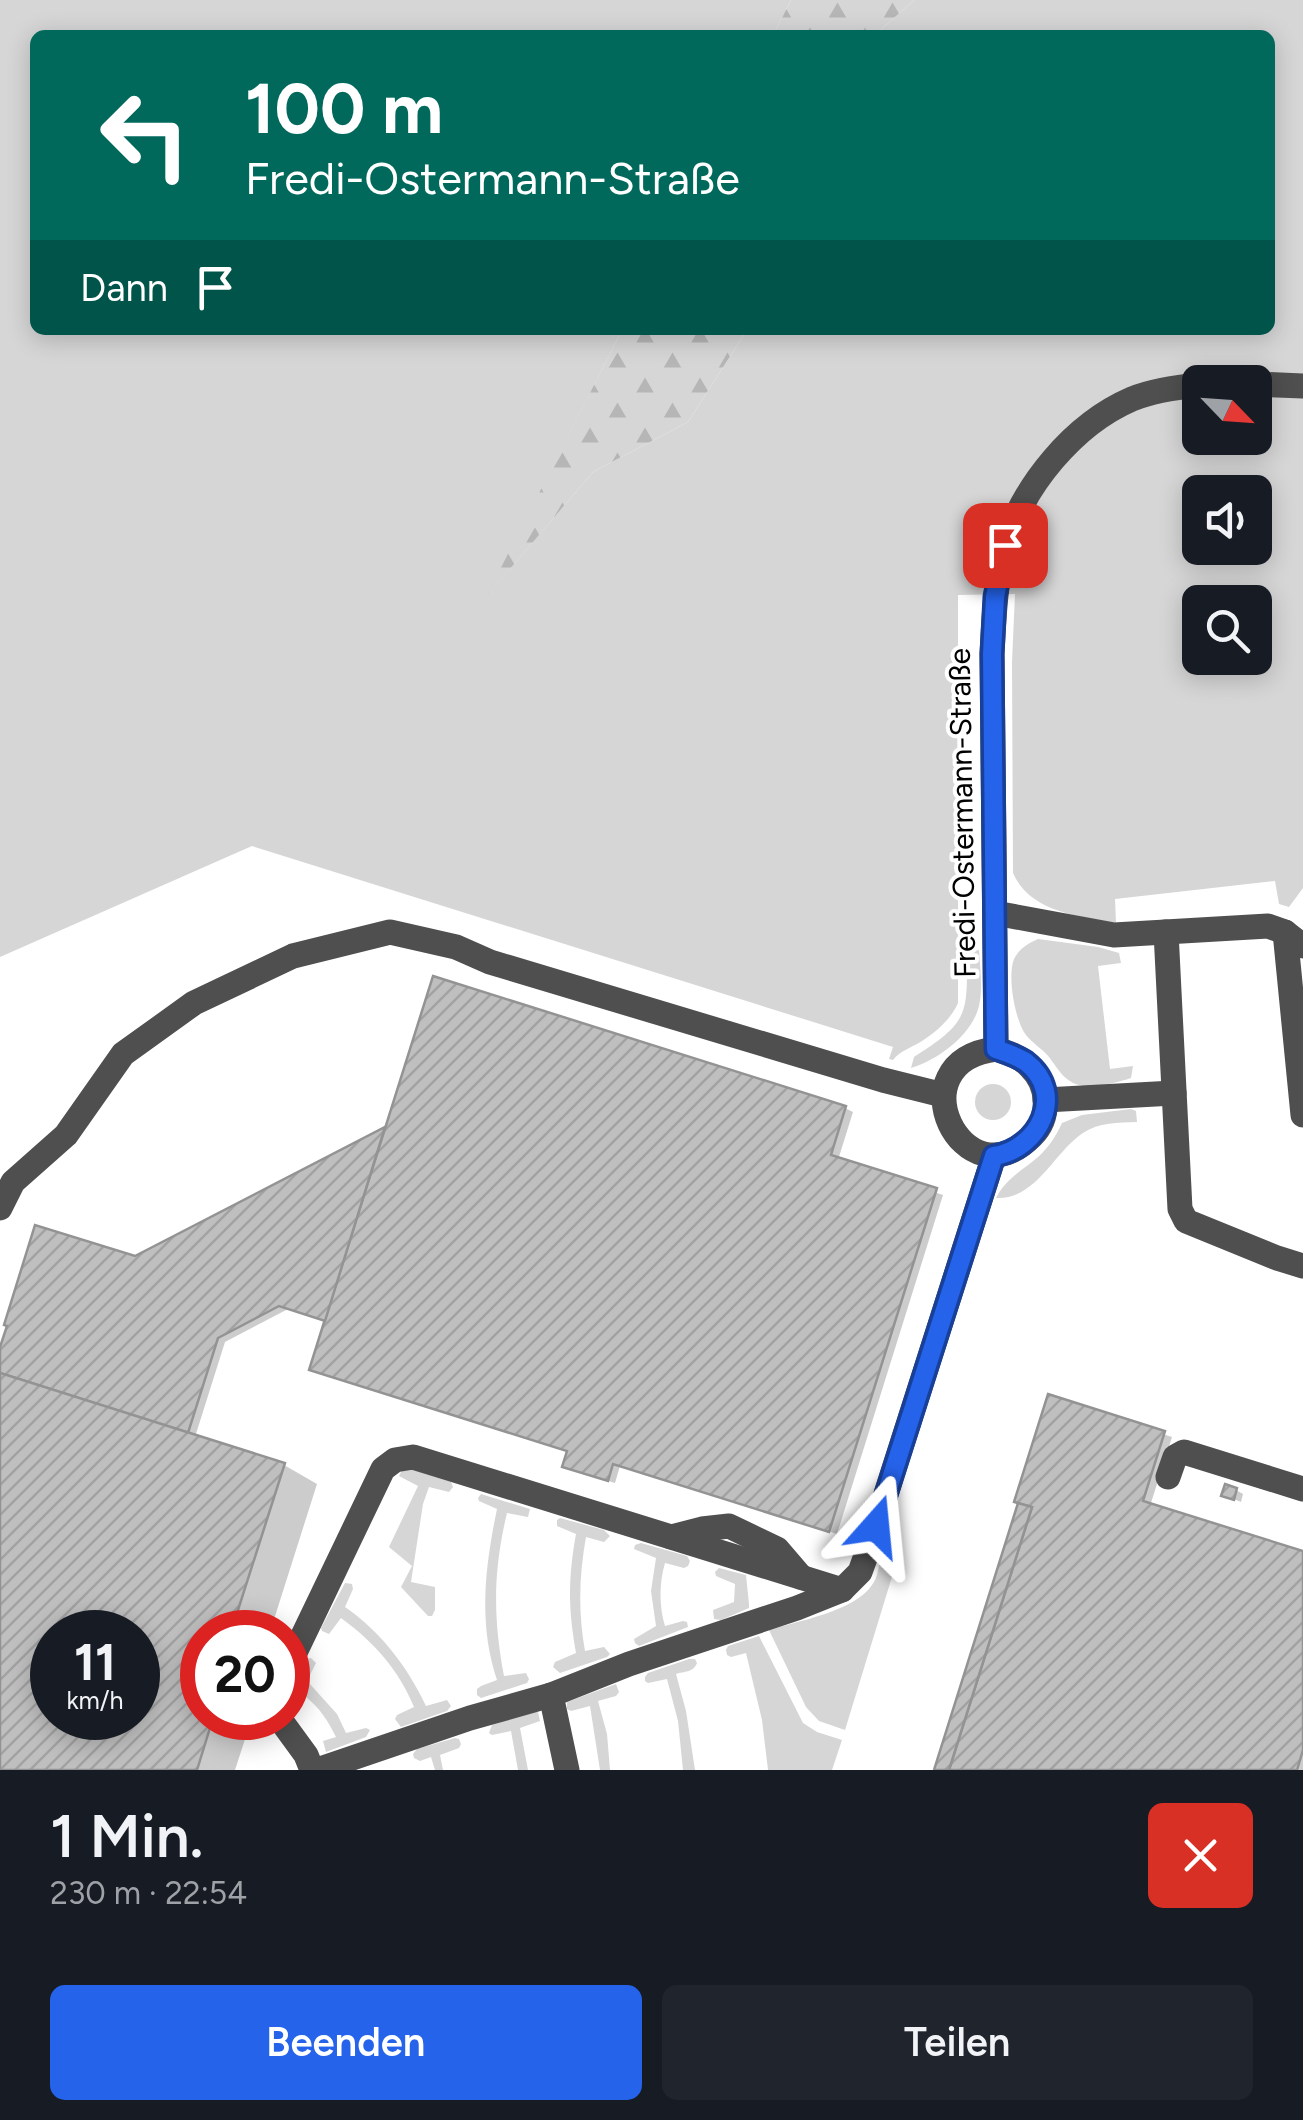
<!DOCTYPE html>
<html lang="de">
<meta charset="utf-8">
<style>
:root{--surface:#171b24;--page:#20242c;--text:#f1f3f6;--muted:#9ea1a6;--accent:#2563eb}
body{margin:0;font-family:Figtree,sans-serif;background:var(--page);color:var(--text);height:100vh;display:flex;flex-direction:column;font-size:38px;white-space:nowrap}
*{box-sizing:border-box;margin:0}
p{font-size:32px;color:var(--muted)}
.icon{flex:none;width:55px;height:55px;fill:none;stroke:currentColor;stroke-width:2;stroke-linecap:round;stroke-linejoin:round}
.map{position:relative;height:1770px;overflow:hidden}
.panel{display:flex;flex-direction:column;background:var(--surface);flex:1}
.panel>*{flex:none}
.top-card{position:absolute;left:30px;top:30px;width:1245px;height:305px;border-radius:15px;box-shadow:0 5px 25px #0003;background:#00695c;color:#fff;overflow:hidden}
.needle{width:65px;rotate:115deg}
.fabs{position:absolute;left:1182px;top:365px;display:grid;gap:20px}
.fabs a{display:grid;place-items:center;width:90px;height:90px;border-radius:15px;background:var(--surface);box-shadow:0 5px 25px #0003;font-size:50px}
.speed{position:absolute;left:30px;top:1610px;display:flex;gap:20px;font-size:50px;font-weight:700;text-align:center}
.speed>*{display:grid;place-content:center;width:130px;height:130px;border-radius:50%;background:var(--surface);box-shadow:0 5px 25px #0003;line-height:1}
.speed small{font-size:25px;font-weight:400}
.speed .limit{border:15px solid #d22;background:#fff;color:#111}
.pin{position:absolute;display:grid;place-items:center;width:85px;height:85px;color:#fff;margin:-42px;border-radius:20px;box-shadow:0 5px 15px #0006}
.me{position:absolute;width:110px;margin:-55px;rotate:18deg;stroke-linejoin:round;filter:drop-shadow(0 0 8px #0008)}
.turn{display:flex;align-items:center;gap:35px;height:210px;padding:0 50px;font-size:45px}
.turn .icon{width:130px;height:130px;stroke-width:2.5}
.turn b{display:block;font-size:70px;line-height:85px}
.then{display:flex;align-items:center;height:95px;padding:0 50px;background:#0003;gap:20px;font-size:38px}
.round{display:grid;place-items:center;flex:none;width:105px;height:105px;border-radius:15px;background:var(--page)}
.summary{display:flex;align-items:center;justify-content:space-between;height:170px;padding:0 50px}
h1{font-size:60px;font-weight:600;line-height:75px}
.primary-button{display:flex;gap:20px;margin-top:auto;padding:20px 50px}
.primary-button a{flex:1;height:115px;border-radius:15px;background:var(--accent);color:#fff;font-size:40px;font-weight:600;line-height:115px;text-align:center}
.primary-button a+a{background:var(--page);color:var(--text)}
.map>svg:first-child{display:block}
.green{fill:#d6d6d6;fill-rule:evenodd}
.forest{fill:url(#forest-firs)}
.shadow{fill:#0003;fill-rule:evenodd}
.building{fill:url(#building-hatch);stroke:#939393;stroke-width:2.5;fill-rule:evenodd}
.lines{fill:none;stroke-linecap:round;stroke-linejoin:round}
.minor{stroke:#4f4f4f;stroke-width:25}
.route-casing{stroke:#184099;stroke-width:25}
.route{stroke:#2563eb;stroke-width:18}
.labels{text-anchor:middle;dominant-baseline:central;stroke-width:8;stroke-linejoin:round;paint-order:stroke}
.street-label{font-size:30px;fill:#000;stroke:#fff}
</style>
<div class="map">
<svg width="1303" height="1770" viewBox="0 0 1303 1770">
<defs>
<pattern id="forest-firs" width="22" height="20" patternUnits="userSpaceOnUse" patternTransform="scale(2.5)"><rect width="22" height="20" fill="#d6d6d6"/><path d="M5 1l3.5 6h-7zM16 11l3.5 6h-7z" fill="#b6b6b6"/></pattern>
<pattern id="building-hatch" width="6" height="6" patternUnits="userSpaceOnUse" patternTransform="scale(2.5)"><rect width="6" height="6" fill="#bfbfbf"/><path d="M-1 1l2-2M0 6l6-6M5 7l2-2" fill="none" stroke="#a2a2a2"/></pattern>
</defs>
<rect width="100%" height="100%" fill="#fff"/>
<g class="green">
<path d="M0 0H791L773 35H35V330H622L489 593 593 472 688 422 747 330H1270V35H875L914 0H1303V888L1289 907 1279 904 1275 881 1115 899 1116 923C1078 916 1030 912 1013 873L1012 662 1015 594 958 595V1003C951 1019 936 1032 922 1041 911 1048 901 1050 893 1060L889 1059 893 1047 252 846 0 957ZM1200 382H1255V438H1200ZM1200 492H1255V548H1200ZM1200 602H1255V658H1200Z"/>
<path d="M1038 939 1098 947 1119 953 1121 963 1098 966 1110 1069 1133 1066 1131 1078C1119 1082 1098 1087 1085 1086 1065 1084 1059 1070 1049 1057 1043 1049 1033 1044 1026 1035 1015 1021 1007 976 1014 959 1019 949 1027 944 1038 939Z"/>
<path d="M979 950C980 968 983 988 979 1006 972 1035 938 1060 911 1068L914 1057C970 1021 967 1015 967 951Z"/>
<circle cx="993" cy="1102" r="18"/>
<path d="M1131 1109 1136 1111 1137 1122C1118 1123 1099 1122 1083 1133 1054 1152 1036 1200 996 1198 1006 1178 1022 1171 1038 1157 1049 1147 1056 1136 1062 1123L1082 1115Z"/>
<polygon points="412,1469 451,1482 453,1487 449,1492 429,1487 423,1504 411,1582 435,1587 435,1610 432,1616 428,1616 401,1587 412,1566 389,1547 418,1486 399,1476 402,1470"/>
<path d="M481 1494 530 1509 528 1517 507 1513C493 1571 493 1618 504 1676L526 1673 529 1679 527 1683 481 1698 477 1695V1689L481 1686 497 1680C478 1623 485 1567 497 1509L479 1501 478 1498Z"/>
<path d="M560 1518 604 1530 610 1536 604 1542 586 1537C579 1576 578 1612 585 1651L604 1647 610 1654 607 1657 560 1673 553 1667 555 1662 576 1653C568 1609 568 1578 576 1534L557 1526V1520Z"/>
<path d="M641 1543 687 1556 690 1561 688 1566 684 1568 665 1563C659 1583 659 1607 665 1626L683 1621 687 1622 688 1627 639 1646 635 1643 634 1639 656 1626 651 1591 656 1558 634 1549 635 1545Z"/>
<path d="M880 1562 895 1567 845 1730 819 1721 806 1707 769 1630C798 1621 855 1611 872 1585 877 1579 878 1570 880 1562Z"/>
<polygon points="719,1568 746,1575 749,1604 749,1608 721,1620 714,1619 713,1610 734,1602 735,1584 716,1576 715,1572"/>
<path d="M345 1583 352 1584 353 1589 345 1607C381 1632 407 1666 426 1706L447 1700 451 1706 447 1711 401 1727 395 1719 397 1715 414 1707C399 1670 373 1641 341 1618L329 1634 322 1631 321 1628Z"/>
<polygon points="759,1636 803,1723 817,1732 842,1740 832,1770 768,1770 762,1720 746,1653 731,1657 727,1655 726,1650 728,1646"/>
<path d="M311 1658 316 1663 307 1681 309 1683 337 1714 346 1733 366 1728 370 1730 366 1737 326 1752 323 1741 336 1737C328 1721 320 1708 306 1697L292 1710 289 1709V1695L306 1659Z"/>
<path d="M689 1659H695L697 1663C693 1673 684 1671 676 1674L686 1711 695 1770H683L678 1721 667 1679 648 1683 645 1681V1677L648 1673Z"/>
<polygon points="616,1684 619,1692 616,1696 598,1701 607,1734 610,1770 600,1770 590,1706 571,1711 567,1709 567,1702"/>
<polygon points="533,1711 538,1712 540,1721 520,1728 528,1770 518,1770 511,1731 492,1735 489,1733 492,1725"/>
<polygon points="455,1738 459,1739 461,1744 459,1748 440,1755 443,1770 435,1770 431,1757 420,1761 414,1758 413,1754 417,1749"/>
</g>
<g class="forest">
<polygon points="791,0 914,0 875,35 773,35"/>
<polygon points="622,330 747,330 688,422 593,472 486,597"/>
</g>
<g class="shadow">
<path d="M434 979 845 1108 853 1112 838 1160 943 1195 837 1534 620 1466 615 1483 572 1470 569 1452 327 1322 288 1309 225 1342 195 1437 284 1465 317 1484 270 1632H202V1718H243L240 1725 248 1730 235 1770H0V1354L135 1258 387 1128ZM52 1632H138V1718H52Z"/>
<polygon points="1049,1397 1172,1437 1150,1506 1303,1554 1303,1770 937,1770 1021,1503"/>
<polygon points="1236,1490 1243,1494 1241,1502 1224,1495"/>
</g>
<g class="building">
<polygon points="433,976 846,1106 831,1155 937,1188 829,1532 613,1464 608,1481 562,1467 567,1451 309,1370"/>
<polygon points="385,1127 325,1321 279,1306 218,1338 188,1433 0,1373 0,1347 7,1326 4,1325 35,1225 135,1256"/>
<path d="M0 1373 285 1463 231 1632H202V1718H213L197 1770H0ZM52 1632H138V1718H52Z"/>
<polygon points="1048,1394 1165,1431 1143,1501 1303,1551 1303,1750 1297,1770 949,1770 1032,1507 1014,1502"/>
<polygon points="1225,1484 1237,1488 1234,1500 1221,1496"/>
<polygon points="1018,1503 1032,1507 949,1770 934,1770"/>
</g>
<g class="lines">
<g class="minor">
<polyline points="1255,384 1303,386"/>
<polyline points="995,913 1114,935 1268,926 1285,932 1303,946"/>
<polyline points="1166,932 1180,1209 1186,1221 1277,1258 1303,1266"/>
<polyline points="1285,932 1303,1115"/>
<path d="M996 1049 992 654C994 618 995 582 1005 547 1022 486 1074 424 1132 399 1154 390 1177 387 1200 385"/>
<path d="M996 1049C1009 1053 1021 1057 1030 1067 1049 1085 1051 1117 1032 1136 964 1206 893 1062 996 1049Z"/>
<polyline points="1045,1100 1174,1093"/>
<polyline points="0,1208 13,1182 66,1135 123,1054 194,1003 293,956 390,932 456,947 490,962 883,1080 943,1095"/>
<polyline points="1168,1477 1175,1457 1184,1452 1303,1489"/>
<polyline points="671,1537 702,1529 729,1526 777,1549 801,1577"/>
<polyline points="288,1667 383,1469 395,1460 413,1457 842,1590"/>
<polyline points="551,1695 567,1770"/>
<polyline points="279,1718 306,1755 312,1770"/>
<polyline points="317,1770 470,1718 551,1695 629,1664 797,1608 842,1590 860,1572 868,1550 994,1156"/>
</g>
</g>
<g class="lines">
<defs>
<path id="route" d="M876 1526 994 1156C1039 1149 1067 1094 1026 1062 1017 1056 1007 1053 996 1049L992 654 995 597 1005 545"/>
</defs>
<use href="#route" class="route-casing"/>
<use href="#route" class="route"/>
</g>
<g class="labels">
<g class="street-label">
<text transform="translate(962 813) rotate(-91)">Fredi-Ostermann-Straße</text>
</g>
</g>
</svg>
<div class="fabs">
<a><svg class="needle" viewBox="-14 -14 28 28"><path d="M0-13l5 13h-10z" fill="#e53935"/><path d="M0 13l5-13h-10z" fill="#9ea1a6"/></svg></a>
<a><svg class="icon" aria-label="sound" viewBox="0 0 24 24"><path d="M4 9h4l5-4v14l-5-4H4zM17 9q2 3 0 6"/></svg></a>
<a><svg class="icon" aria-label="search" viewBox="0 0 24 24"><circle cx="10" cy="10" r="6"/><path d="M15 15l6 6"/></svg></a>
</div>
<div class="speed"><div>11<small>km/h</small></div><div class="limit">20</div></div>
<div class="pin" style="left:1005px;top:545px;background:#d93025"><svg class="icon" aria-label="arrive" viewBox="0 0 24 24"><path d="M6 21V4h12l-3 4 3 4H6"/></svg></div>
<svg class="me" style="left:876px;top:1526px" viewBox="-20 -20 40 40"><path d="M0-17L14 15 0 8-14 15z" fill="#2563eb" stroke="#fff" stroke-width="4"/></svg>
<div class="top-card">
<div class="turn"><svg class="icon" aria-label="left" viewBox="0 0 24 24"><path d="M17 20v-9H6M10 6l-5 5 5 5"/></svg><div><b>100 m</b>Fredi-Ostermann-Straße</div></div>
<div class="then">Dann<svg class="icon" aria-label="arrive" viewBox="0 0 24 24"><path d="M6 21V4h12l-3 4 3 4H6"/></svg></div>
</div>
</div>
<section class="panel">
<div class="summary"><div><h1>1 Min.</h1><p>230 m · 22:54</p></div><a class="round" style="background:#d93025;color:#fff"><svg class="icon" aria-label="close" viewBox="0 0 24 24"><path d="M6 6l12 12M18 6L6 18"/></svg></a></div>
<div class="primary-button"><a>Beenden</a><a>Teilen</a></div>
</section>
